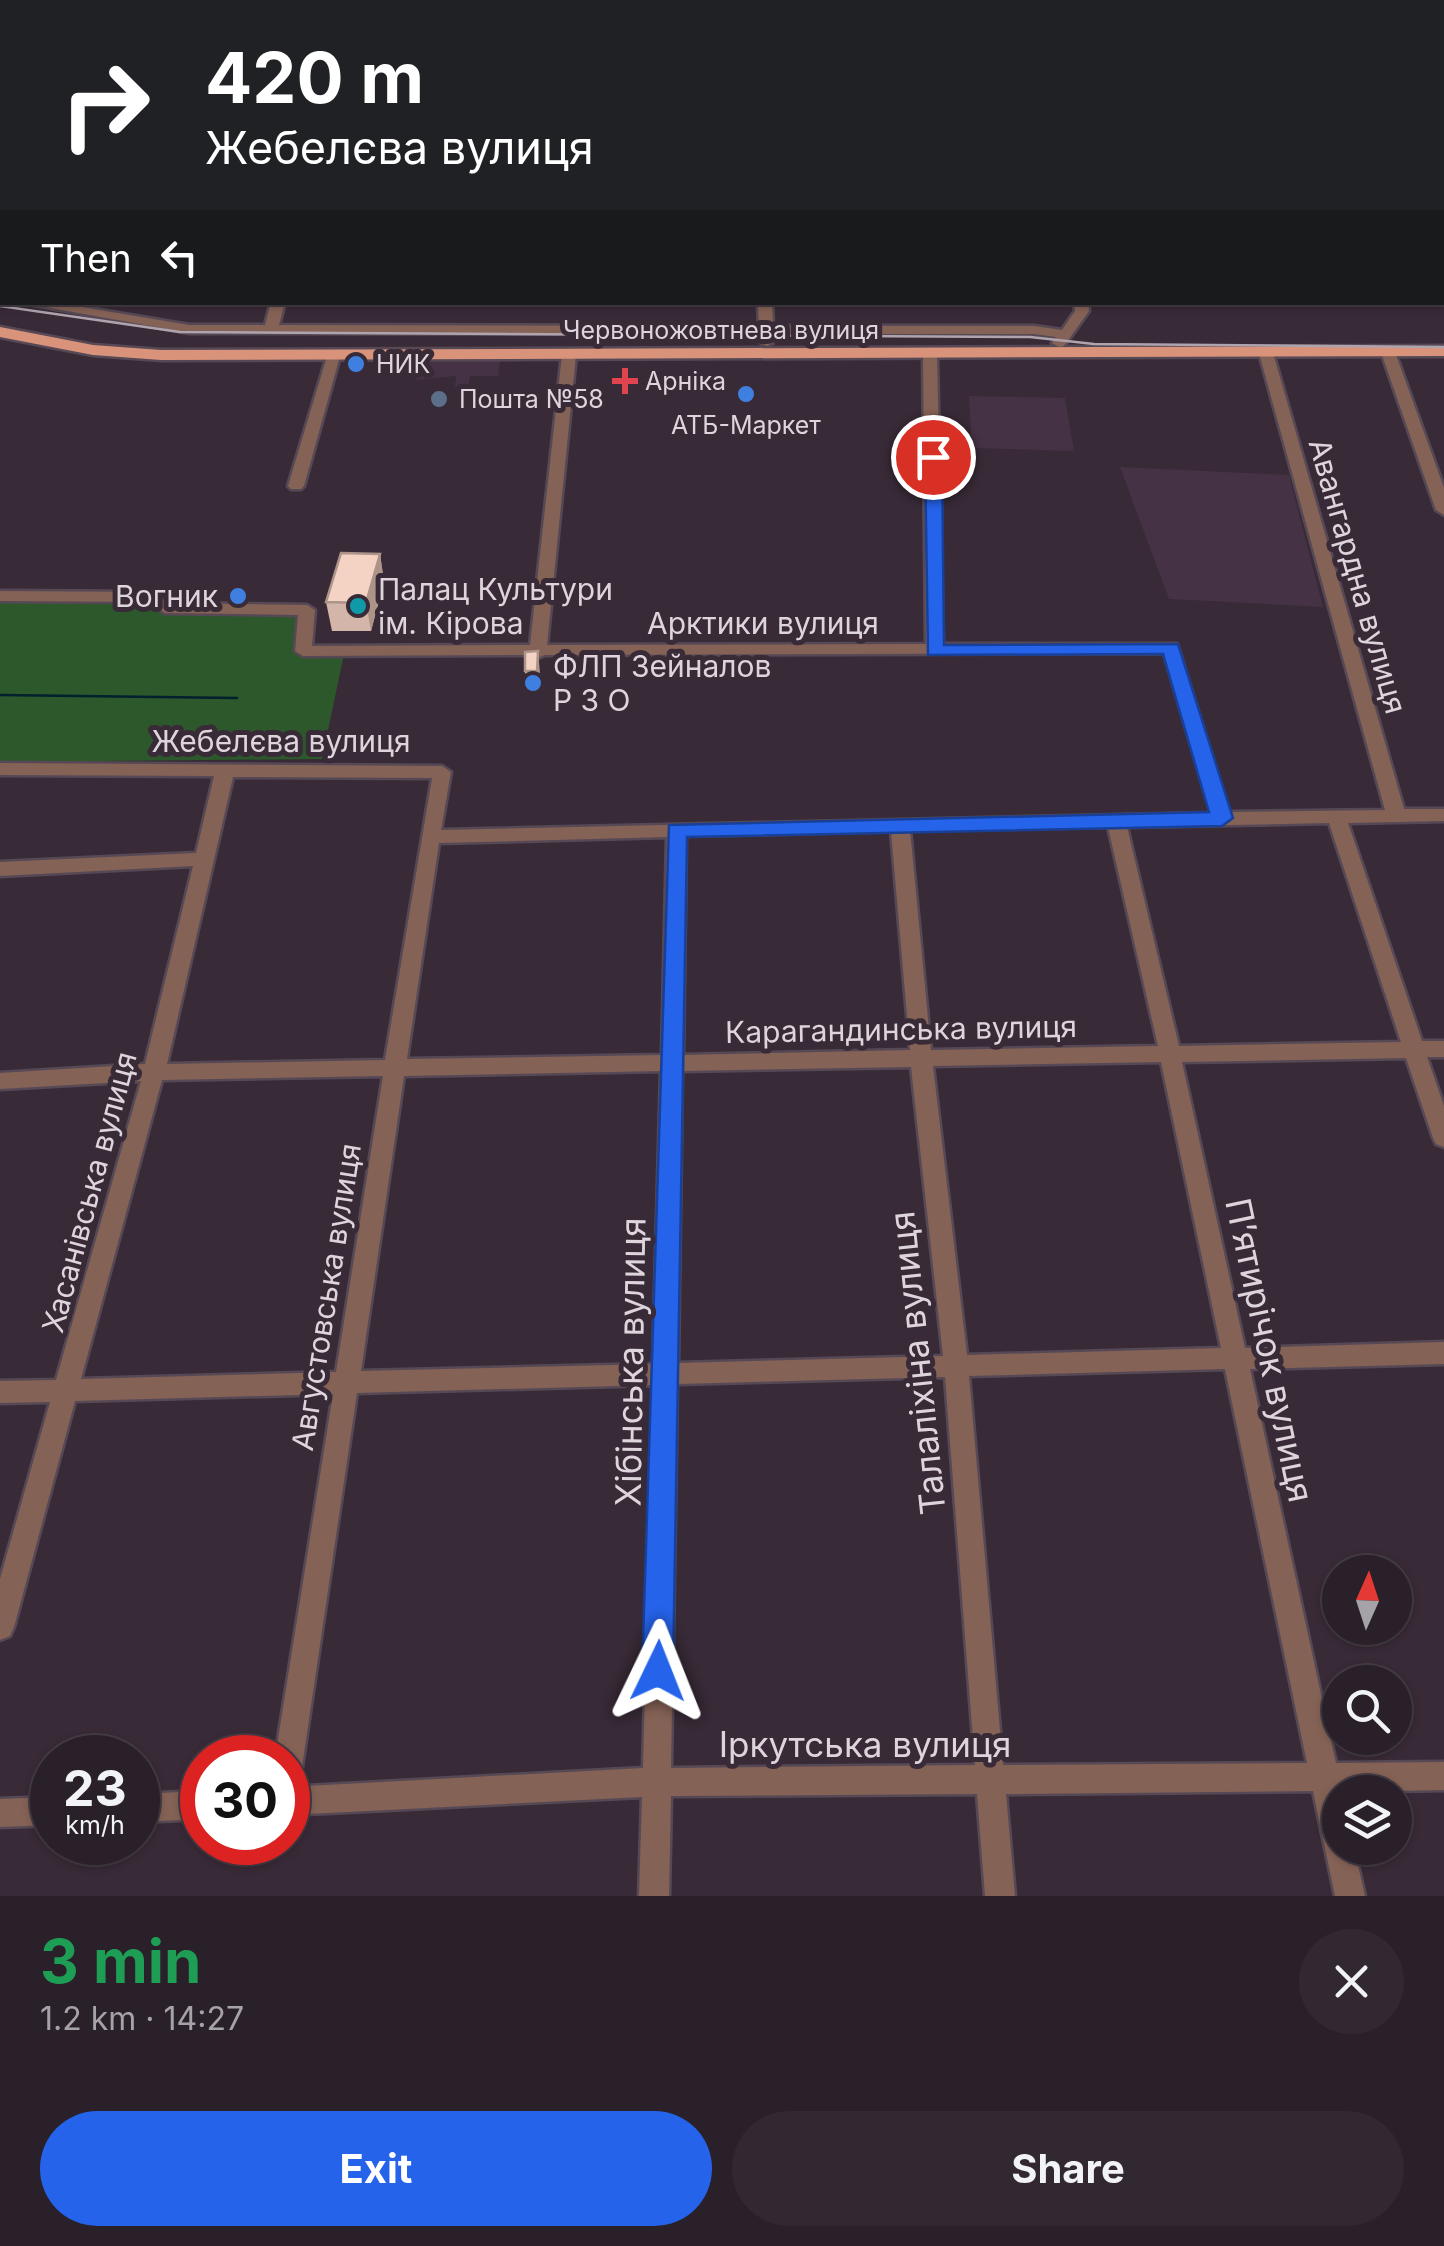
<!DOCTYPE html>
<meta charset="utf-8">
<style>
:root{--surface:#2a2029;--page:#322831;--text:#f1f3f6;--muted:#a5a3a8;--line:#463e46;--accent:#2563eb}
body{margin:0;font-family:Inter,sans-serif;background:var(--page);color:var(--text);height:100vh;display:flex;flex-direction:column;font-size:38px;white-space:nowrap}
*{box-sizing:border-box;margin:0}
p{font-size:32px;color:var(--muted)}
.icon{flex:none;width:55px;height:55px;fill:none;stroke:currentColor;stroke-width:2;stroke-linecap:round;stroke-linejoin:round}
.map{position:relative;height:1896px;overflow:hidden}
.details{display:flex;flex-direction:column;background:var(--surface);flex:1}
.details>*{flex:none}
.guide{position:absolute;left:0px;top:0px;width:1445px;height:305px;box-shadow:0 2px 8px #0004,0 0 0 2px var(--line);background:#202124;color:#fff;overflow:hidden}
.needle{width:65px;rotate:3deg}
.buttons{position:absolute;left:1322px;top:1555px;display:grid;gap:20px}
.buttons a{display:grid;place-items:center;width:90px;height:90px;border-radius:50%;background:var(--surface);box-shadow:0 2px 8px #0004,0 0 0 2px var(--line);font-size:50px}
.speed{position:absolute;left:30px;top:1735px;display:flex;gap:20px;font-size:50px;font-weight:700;text-align:center}
.speed>*{display:grid;place-content:center;width:130px;height:130px;border-radius:50%;background:var(--surface);box-shadow:0 2px 8px #0004,0 0 0 2px var(--line);line-height:1}
.speed small{font-size:25px;font-weight:400}
.speed .limit{border:15px solid #d22;background:#fff;color:#111}
.pin{position:absolute;display:grid;place-items:center;width:85px;height:85px;color:#fff;margin:-42px;border:5px solid #fff;border-radius:50%;box-shadow:0 2px 10px #0007}
.me{position:absolute;width:110px;margin:-55px;rotate:2deg;stroke-linejoin:round;filter:drop-shadow(0 0 8px #0008)}
.turn{display:flex;align-items:center;gap:35px;height:210px;padding:0 40px;font-size:45px}
.turn .icon{width:130px;height:130px;stroke-width:2.5}
.turn b{display:block;font-size:70px;line-height:85px}
.then{display:flex;align-items:center;height:95px;padding:0 40px;background:#0003;gap:20px;font-size:38px}
.round{display:grid;place-items:center;flex:none;width:105px;height:105px;border-radius:52px;background:var(--page)}
.overview{display:flex;align-items:center;justify-content:space-between;height:170px;padding:0 40px}
h1{font-size:60px;font-weight:700;line-height:75px;color:#1e9e55}
.button{display:flex;gap:20px;margin-top:auto;padding:20px 40px}
.button a{flex:1;height:115px;border-radius:60px;background:var(--accent);color:#fff;font-size:40px;font-weight:700;line-height:115px;text-align:center}
.button a+a{background:var(--page);color:var(--text)}
.map>svg:first-child{display:block}
.built{fill:#453244}
.green{fill:#2c582b}
.lines{fill:none;stroke-linecap:round;stroke-linejoin:round}
.stream{stroke:#03202e;stroke-width:2.5}
.minor-casing{stroke:#564955;stroke-width:5}
.major-casing{stroke:#564955;stroke-width:5}
.minor{fill:#856256;fill-rule:evenodd}
.major{fill:#d9937a;fill-rule:evenodd}
.tram{stroke:#afa4ae;stroke-width:2.5}
.rail{stroke:#afa4ae;stroke-width:2.5;stroke-dasharray:11 6;stroke-linecap:butt}
.wall{fill:#d3b5a9}
.shaded-wall{fill:#ac9489}
.building{fill:#f5d3c4;stroke:#ac9489;stroke-width:2.5}
.route{fill:#2563eb;stroke:#184099;stroke-width:2.5}
.shop-dot{fill:#3f7fe0;stroke:#382a37;stroke-width:4}
.health-dot{fill:#e0444e;stroke:#382a37;stroke-width:4}
.service-dot{fill:#5c6f8a;stroke:#382a37;stroke-width:4}
.culture-dot{fill:#0f9aa8;stroke:#382a37;stroke-width:4}
.labels{text-anchor:middle;dominant-baseline:central;stroke-width:10;stroke-linejoin:round;paint-order:stroke}
.far-street-label{font-size:25px;fill:#ddd4dc;stroke:#382a37}
.far-poi-label{font-size:25px;fill:#ddd4dc;stroke:#382a37;text-anchor:start}
.street-label{font-size:30px;fill:#ddd4dc;stroke:#382a37}
.poi-label{font-size:30px;fill:#ddd4dc;stroke:#382a37;text-anchor:start}
.near-street-label{font-size:35px;fill:#ddd4dc;stroke:#382a37}
</style>
<div class="map">
<svg width="1444" height="1896" viewBox="0 0 1444 1896">
<rect width="100%" height="100%" fill="#382a37"/>
<g class="built">
<polygon points="994,0 1372,0 1374,2 992,2"/>
<polygon points="500,360 498,376 470,376 468,387 455,387 456,376 416,380 416,374 387,375 390,361"/>
<polygon points="969,396 1065,398 1074,451 972,448"/>
<polygon points="1120,467 1289,475 1323,607 1169,599"/>
</g>
<polygon class="green" points="0,598 148,599 162,610 304,612 300,653 344,654 322,759 0,762"/>
<g class="lines">
<polyline class="stream" points="0,695 237,698"/>
<defs>
<g id="minor">
<rect x="0" y="214" width="2" height="8"/>
<polygon points="0,296 2,302 7,303 0,304"/>
<polygon points="18,302 52,302 189,325 265,325 271,302 285,302 279,325 759,326 758,302 772,302 773,326 1034,326 1062,330 1075,311 1074,302 1088,302 1089,311 1064,346 1059,347 1052,343 1056,337 1034,334 773,334 774,342 767,346 760,342 760,334 189,333"/>
<polygon points="1388,348 1395,352 1444,488 1444,515 1436,510 1381,352"/>
<path d="M1266 349 1273 353 1404 809H1444V821L1348 823 1422 1041H1444V1057H1427L1444 1106V1147L1436 1144 1433 1138 1406 1058 1182 1062 1245 1348 1444 1342V1364L1250 1369 1336 1763 1444 1762V1790L1340 1792V1848H1354L1365 1896H1335L1313 1791 1006 1794 1015 1896H985L977 1794 671 1796 669 1896H639L642 1797 288 1815V1787L643 1768 653 1385 357 1393 302 1767 298 1777 288 1781V1758H275L333 1394 75 1401 14 1627 10 1636 0 1640V1579L50 1402 0 1403V1381L56 1380 141 1081 0 1089V1073L145 1064 193 866 0 876V862L196 853 214 776 0 775V763L442 766 451 772 441 830 1211 813 1164 653 545 655 538 658 531 655 303 656 295 651 298 615 165 613 147 602 0 601V591L151 592 169 603 307 605 315 610 312 646 530 645 562 355 569 351 576 355 547 645 926 644 923 354 930 350 937 354 943 644H1177L1229 812 1385 810 1259 353ZM233 777 432 778 385 1060 167 1064ZM1329 823 1401 1042 1179 1046 1127 827ZM1108 827 1158 1046 931 1050 910 830ZM891 831 910 1050 683 1055 686 836ZM667 837 662 1055 407 1059 439 843ZM1161 1062 1221 1348 967 1355 933 1066ZM911 1067 943 1356 678 1363 682 1071ZM661 1071 653 1364 361 1371 404 1076ZM383 1076 336 1372 81 1379 162 1080ZM1225 1369 1307 1763 1003 1765 969 1376ZM945 1377 975 1765 671 1768 677 1384Z"/>
<polygon points="328,353 340,356 304,486 301,489 291,489 288,486"/>
<polygon points="202,1791 202,1819 138,1822 138,1794"/>
<polygon points="52,1797 52,1825 0,1827 0,1799"/>
</g>
<polygon id="major" points="0,327 93,345 161,350 1444,346 1444,356 161,360 93,355 0,337"/>
</defs>
<use href="#minor" class="minor-casing"/>
<use href="#major" class="major-casing"/>
<use href="#minor" class="minor"/>
<use href="#major" class="major"/>
<polyline class="tram" points="0,306 180,332 1030,337 1094,344 1444,347"/>
<g class="rail">
<polyline points="485,1 492,0"/>
<polyline points="222,2 246,0"/>
<polyline points="272,2 288,0"/>
<polyline points="354,2 369,0"/>
<polyline points="533,2 549,0"/>
<polyline points="570,2 579,0"/>
<polyline points="965,2 969,0"/>
</g>
</g>
<g class="wall">
<polygon points="380,554 384,582 371,631 332,631 326,602"/>
<polygon points="538,651 539,692 527,692 525,671"/>
</g>
<g class="shaded-wall">
<polygon points="380,554 384,582 371,631 366,603"/>
<polygon points="538,651 540,673 539,692 537,671"/>
</g>
<g class="building">
<polygon points="341,553 380,554 366,603 326,602"/>
<polygon points="538,651 537,671 525,671 525,652"/>
</g>
<polygon class="route" points="933,452 942,457 944,645 1178,644 1233,818 1222,826 687,837 673,1671 669,1682 658,1686 647,1682 642,1671 669,825 1209,812 1163,654 928,655 925,457"/>
<g class="shop-dot">
<circle cx="356" cy="364" r="10"/>
<circle cx="746" cy="394" r="10"/>
<circle cx="238" cy="596" r="10"/>
<circle cx="533" cy="683" r="10"/>
</g>
<path class="health-dot" d="M620 366h10v10h10v10h-10v10h-10v-10h-10v-10h10z"/>
<circle class="service-dot" cx="439" cy="399" r="10"/>
<circle class="culture-dot" cx="358" cy="606" r="10"/>
<g class="labels">
<g class="far-street-label">
<text x="721" y="330">Червоножовтнева вулиця</text>
</g>
<g class="far-poi-label">
<text x="376" y="364">НИК</text>
<text x="645" y="381">Арніка</text>
<text x="459" y="399">Пошта №58</text>
<text x="746" y="425" text-anchor="middle">АТБ-Маркет</text>
</g>
<g class="street-label">
<text transform="translate(1358 576) rotate(74)">Авангардна вулиця</text>
<text x="763" y="623">Арктики вулиця</text>
<text x="281" y="741">Жебелєва вулиця</text>
<text transform="translate(901 1029) rotate(-1)">Карагандинська вулиця</text>
<text transform="translate(89 1192) rotate(-75)">Хасанівська вулиця</text>
<text transform="translate(326 1297) rotate(-81)">Августовська вулиця</text>
</g>
<g class="poi-label">
<text x="378" y="589">Палац Культури<tspan x="378" dy="34">ім. Кірова</tspan></text>
<text x="218" y="596" text-anchor="end">Вогник</text>
<text x="553" y="666">ФЛП Зейналов<tspan x="553" dy="34">Р З О</tspan></text>
</g>
<g class="near-street-label">
<text transform="translate(1270 1350) rotate(78)">П’ятирічок вулиця</text>
<text transform="translate(630 1362) rotate(-89)">Хібінська вулиця</text>
<text transform="translate(917 1363) rotate(-96)">Талаліхіна вулиця</text>
<text x="865" y="1744">Іркутська вулиця</text>
</g>
</g>
</svg>
<div class="buttons">
<a><svg class="needle" viewBox="-14 -14 28 28"><path d="M0-13l5 13h-10z" fill="#e53935"/><path d="M0 13l5-13h-10z" fill="#a5a3a8"/></svg></a>
<a><svg class="icon" aria-label="search" viewBox="0 0 24 24"><circle cx="10" cy="10" r="6"/><path d="M15 15l6 6"/></svg></a>
<a><svg class="icon" aria-label="layers" viewBox="0 0 24 24"><path d="M12 4l9 5-9 5-9-5zM3 14l9 5 9-5"/></svg></a>
</div>
<div class="speed"><div>23<small>km/h</small></div><div class="limit">30</div></div>
<div class="pin" style="left:933px;top:457px;background:#d93025"><svg class="icon" aria-label="arrive" viewBox="0 0 24 24"><path d="M6 21V4h12l-3 4 3 4H6"/></svg></div>
<svg class="me" style="left:658px;top:1671px" viewBox="-20 -20 40 40"><path d="M0-17L14 15 0 8-14 15z" fill="#2563eb" stroke="#fff" stroke-width="4"/></svg>
<div class="guide">
<div class="turn"><svg class="icon" aria-label="right" viewBox="0 0 24 24"><path d="M7 20v-9h11M14 6l5 5-5 5"/></svg><div><b>420 m</b>Жебелєва вулиця</div></div>
<div class="then">Then<svg class="icon" aria-label="left" viewBox="0 0 24 24"><path d="M17 20v-9H6M10 6l-5 5 5 5"/></svg></div>
</div>
</div>
<section class="details">
<div class="overview"><div><h1>3 min</h1><p>1.2 km · 14:27</p></div><a class="round"><svg class="icon" aria-label="close" viewBox="0 0 24 24"><path d="M6 6l12 12M18 6L6 18"/></svg></a></div>
<div class="button"><a>Exit</a><a>Share</a></div>
</section>
